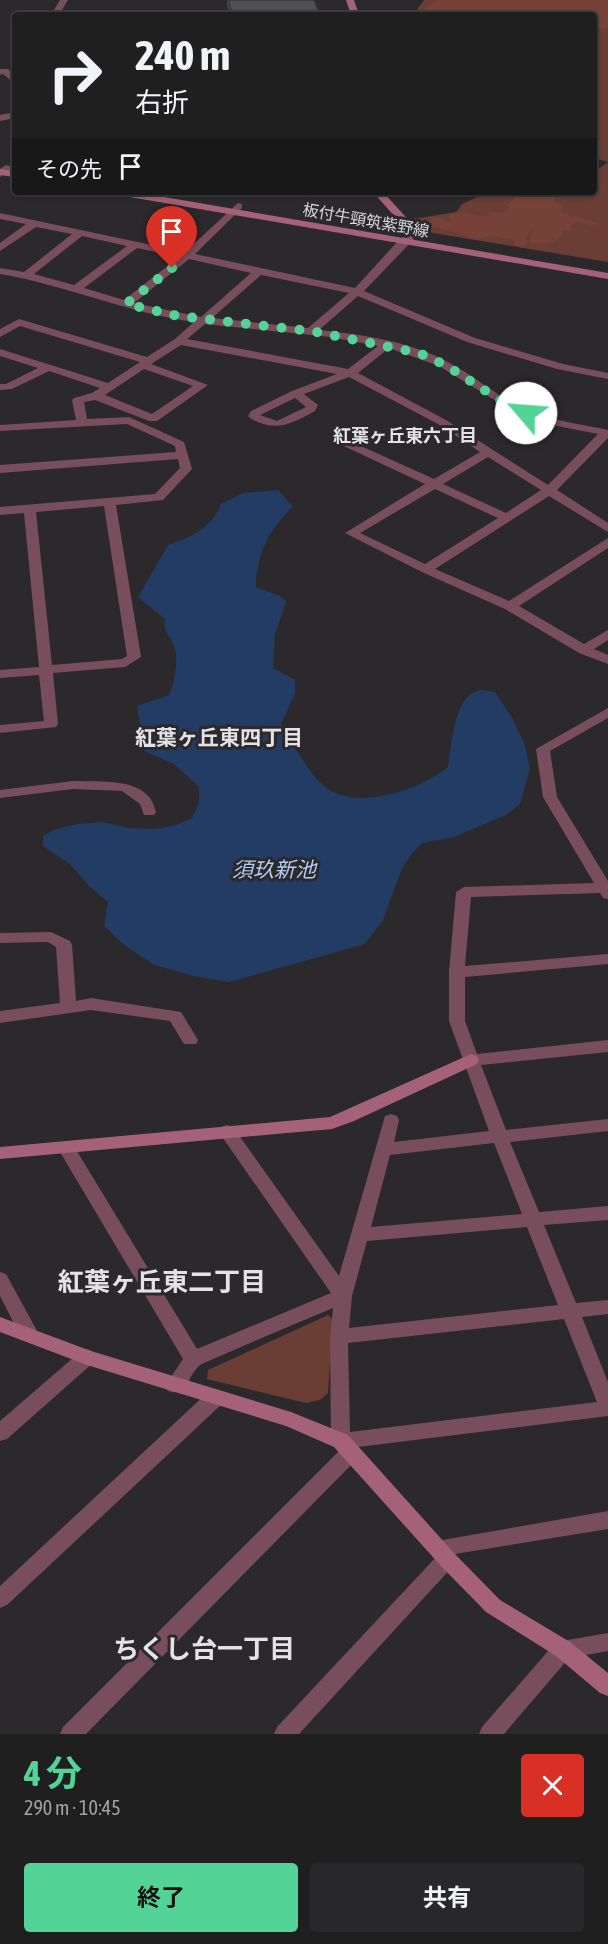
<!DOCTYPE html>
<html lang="ja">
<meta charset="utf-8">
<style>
:root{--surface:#201f20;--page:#282729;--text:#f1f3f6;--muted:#a2a2a5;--line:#3d3d3e;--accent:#53d396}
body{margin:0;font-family:"Asap Condensed","Noto Sans JP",sans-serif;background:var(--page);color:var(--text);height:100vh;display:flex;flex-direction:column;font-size:22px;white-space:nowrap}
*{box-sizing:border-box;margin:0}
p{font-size:20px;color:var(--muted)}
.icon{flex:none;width:33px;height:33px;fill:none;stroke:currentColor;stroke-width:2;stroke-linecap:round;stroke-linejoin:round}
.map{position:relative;height:1734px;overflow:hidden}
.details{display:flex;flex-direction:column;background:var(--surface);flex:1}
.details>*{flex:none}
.hud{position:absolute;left:12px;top:12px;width:585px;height:183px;border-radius:6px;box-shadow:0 2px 4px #0004,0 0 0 2px var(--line);background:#201f20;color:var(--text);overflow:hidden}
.pin{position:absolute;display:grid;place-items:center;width:51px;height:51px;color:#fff;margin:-62px -26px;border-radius:50% 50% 50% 0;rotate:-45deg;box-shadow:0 0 6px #0007}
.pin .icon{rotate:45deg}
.me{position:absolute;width:66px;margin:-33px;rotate:297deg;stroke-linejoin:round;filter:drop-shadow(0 0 4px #0008)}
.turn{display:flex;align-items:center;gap:21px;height:126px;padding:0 24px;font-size:27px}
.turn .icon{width:78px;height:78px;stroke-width:2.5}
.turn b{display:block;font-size:42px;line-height:51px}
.then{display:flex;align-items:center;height:57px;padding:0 24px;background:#0003;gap:12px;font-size:22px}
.round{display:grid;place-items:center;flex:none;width:63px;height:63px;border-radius:6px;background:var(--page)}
.summary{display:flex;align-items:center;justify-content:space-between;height:102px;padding:0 24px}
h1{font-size:36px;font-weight:700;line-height:45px;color:var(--accent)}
.cta{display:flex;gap:12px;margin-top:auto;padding:12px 24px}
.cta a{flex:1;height:69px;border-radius:6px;background:var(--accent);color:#111;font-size:24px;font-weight:700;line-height:69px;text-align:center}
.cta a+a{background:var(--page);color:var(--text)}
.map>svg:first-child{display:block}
.green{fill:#6a3d35}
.forest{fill:#764238}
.water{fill:#233c63}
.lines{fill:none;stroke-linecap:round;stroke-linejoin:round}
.street{fill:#794e5c;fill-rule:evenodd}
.secondary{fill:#a46178;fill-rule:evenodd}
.wall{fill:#454447}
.building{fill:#504f52;stroke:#383739;stroke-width:1.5}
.route{stroke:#53d396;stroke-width:10;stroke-dasharray:0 18}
.labels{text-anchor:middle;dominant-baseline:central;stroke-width:6;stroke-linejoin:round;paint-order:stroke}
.far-street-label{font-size:16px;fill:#d9d8d9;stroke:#2b292b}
.far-neighbourhood-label{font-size:18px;font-weight:bold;fill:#e4e2e4;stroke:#2b292b}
.neighbourhood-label{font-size:21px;font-weight:bold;fill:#e4e2e4;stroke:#2b292b}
.water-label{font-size:21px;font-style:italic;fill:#b2ccf4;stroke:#2b292b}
.near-neighbourhood-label{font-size:26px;font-weight:bold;fill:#e4e2e4;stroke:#2b292b}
</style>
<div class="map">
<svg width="608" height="1734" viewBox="0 0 608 1734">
<rect width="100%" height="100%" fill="#2b292b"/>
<g class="green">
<polygon points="424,0 608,0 608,262 427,232 413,219 456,212 462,204 488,192 594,192 594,166 600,168 608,162 594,158 594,15 413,15"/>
<polygon points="328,1315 333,1320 328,1393 320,1400 306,1403 207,1379 208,1370"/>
</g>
<g class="forest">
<polygon points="437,0 608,0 608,28 594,29 594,15 423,15 425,12 425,8 438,1"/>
<path d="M518 192C531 192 546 189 556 198L553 202 564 206 561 210 570 217 576 216 601 225 595 226 577 222 571 225V231L562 230 564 232C556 244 546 245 531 243L530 235 534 231H532L527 234 526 239 529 242 522 246 514 245 515 240 492 236 478 239 423 224 432 221V217L443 218 444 221 451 222 450 214C464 210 475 217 489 216L488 212 507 213 509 207 506 205 517 196 514 194Z"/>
</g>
<path class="water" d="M278 490 293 507C269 528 256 556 256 587L280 596 286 602 275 634 273 668 295 680V693L281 724C293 743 307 771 323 785 353 813 420 790 448 767 451 747 454 694 480 690 485 690 491 692 495 692L513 719 525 745 530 769 520 804 506 815 454 837 422 843 410 856 401 871 383 920 365 944 229 982 194 976 154 965 123 944 104 926 108 902 89 886 70 864 43 846V836L53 830 77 824 103 822 128 828 155 829 176 825 192 818 199 803V787L174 764 144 751 137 706 169 695C175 681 179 660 174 646 169 633 163 634 165 619L138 597 168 545C191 538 212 527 221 504L243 493Z"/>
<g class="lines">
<g class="street">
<polygon points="60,0 68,0 59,15 51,15"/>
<polygon points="0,69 8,69 15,76 15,84 3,74 0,75"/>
<polygon points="15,112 15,118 0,121 0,115"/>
<polygon points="6,165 14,167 0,177 0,169"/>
<path d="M238 203 242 204V208L195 254 355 288 399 240 407 234H415V238L364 291 475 338 563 364 608 373V379L557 369 467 342 358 296 319 330C358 334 400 340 436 356 468 370 495 396 527 410 553 421 581 424 608 430V438L557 490 608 523V532L549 496 435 569 509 601 608 538V548L519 606 584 644 608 630V640L594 649 608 655V664L579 653 505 609 422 572 345 533 425 484 333 441V437H341L434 479 480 452 438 424 349 377 304 394 318 405 315 411C291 424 275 433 250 418L248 416 251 411 292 391 337 374 181 345 151 364 208 385 157 421H149L95 400 84 402 87 419 129 417 184 442 192 469 163 500 116 505 141 657 125 667 53 673 58 724 56 727 0 733V725L44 721 39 675 0 678V670L39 667 24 513 0 515V507L155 494 180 468 178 459 0 473V465L176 452 175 446 127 424 0 431V425L76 420 72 400 74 398 92 393 100 388 49 371 12 389 0 390V384H6L38 368 0 356V349L108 383 140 362 20 326 0 337V329L19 319 147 357 175 339 194 322C128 313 66 285 0 274V268L24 272 72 234 36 227 0 251V243L26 224 0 219V213L185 252ZM82 236 127 246 74 285 34 274ZM137 248 179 257 124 300 84 288ZM189 259 251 273 201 317 134 303ZM261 275 349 293 308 328 212 318ZM205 324 330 337 378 346 348 369 187 339ZM389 348 439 366 519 415 547 424 598 434 548 485 446 420 358 373ZM144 369 193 386 152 414 105 395ZM295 398 306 407 277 421 260 415ZM488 457 541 490 506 513 443 484ZM435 489 498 518 425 564 360 533ZM104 506 127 656 122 659 52 665 36 512Z"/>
<path d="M608 708V718L550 751 557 797 608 881V899L603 898 600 893 471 897 465 966 608 954V964L465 977V1021L477 1054 608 1040V1052L481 1065 506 1130 608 1119V1131L510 1142 539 1212 608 1206V1220L544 1225 576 1303 608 1300V1314L582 1317 608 1382V1416L358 1447 361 1452 358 1458 86 1734H60L63 1727 341 1449 334 1447 331 1441 330 1337 333 1308C290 1326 247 1344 204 1363 188 1369 189 1399 168 1391L165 1386 183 1359 57 1147 60 1143 66 1141 72 1143 197 1349 331 1293 218 1131 221 1127 227 1125 233 1127 339 1276 385 1116 391 1114 397 1116 399 1120 394 1142 489 1131 449 1021V972L456 892 464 887 594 883 543 797 536 749ZM494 1143 522 1214 371 1227 390 1155ZM527 1227 558 1305 349 1328 352 1296 367 1241ZM564 1319 597 1402 350 1432 348 1343Z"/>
<path d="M73 781C101 782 149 776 156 812L154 815H144L140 804 122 791 73 789 0 798V790Z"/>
<polygon points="51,932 70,941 72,945 76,1001 91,998 181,1012 198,1040 196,1044 184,1044 170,1021 91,1010 0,1023 0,1011 60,1003 56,947 48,942 0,943 0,933"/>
<polygon points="0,1272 6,1274 36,1329 38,1334 36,1339 29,1341 22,1339 0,1296"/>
<polygon points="87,1349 94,1352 96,1357 94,1362 7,1439 0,1441 0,1421 80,1352"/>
<polygon points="215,1390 222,1392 225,1398 222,1404 7,1605 0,1608 0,1586 208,1392"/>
<polygon points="608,1511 608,1529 455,1554 457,1559 454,1565 299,1734 274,1734 277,1727 437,1556 431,1554 428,1548 431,1542"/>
<polygon points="608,1633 608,1651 569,1658 504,1734 479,1734 482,1727 556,1642"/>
</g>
<g class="secondary">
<polygon points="346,0 354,0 359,15 351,15"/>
<polygon points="0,169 15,171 15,177 0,175"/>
<polygon points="113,192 135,192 608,273 608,279 118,195"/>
<polygon points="373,192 383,192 414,226 415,238 407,238 404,227"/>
<polygon points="471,1054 477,1056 479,1060 477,1064 354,1121 332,1129 0,1159 0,1147 330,1117"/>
<polygon points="0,1317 91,1351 291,1412 348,1435 454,1553 500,1600 570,1642 608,1673 608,1696 600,1693 556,1656 486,1612 440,1565 334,1447 286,1426 87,1365 0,1332"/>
</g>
</g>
<polygon class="wall" points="227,0 314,0 230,13 227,6"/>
<polygon class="building" points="228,0 314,0 320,15 195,15 232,13"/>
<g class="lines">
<polyline class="route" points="172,268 126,304 178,316 311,331 419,353 447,366 512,408 526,413"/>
</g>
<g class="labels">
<g class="far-street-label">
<text transform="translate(366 220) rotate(10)">板付牛頸筑紫野線</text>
</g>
<g class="far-neighbourhood-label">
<text x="405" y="435">紅葉ヶ丘東六丁目</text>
</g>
<g class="neighbourhood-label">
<text x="219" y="737">紅葉ヶ丘東四丁目</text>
</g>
<g class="water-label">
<text x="274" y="869">須玖新池</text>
</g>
<g class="near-neighbourhood-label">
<text x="162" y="1282">紅葉ヶ丘東二丁目</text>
<text x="204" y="1649">ちくし台一丁目</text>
</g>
</g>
</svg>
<div class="pin" style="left:172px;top:268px;background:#d93025"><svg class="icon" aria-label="arrive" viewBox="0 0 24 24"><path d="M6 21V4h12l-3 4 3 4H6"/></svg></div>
<svg class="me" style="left:526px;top:413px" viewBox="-20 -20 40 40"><circle r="19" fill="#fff"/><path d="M0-13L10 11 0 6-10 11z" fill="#53d396"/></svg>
<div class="hud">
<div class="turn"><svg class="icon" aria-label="right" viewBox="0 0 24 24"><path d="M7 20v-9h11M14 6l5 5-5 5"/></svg><div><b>240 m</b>右折</div></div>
<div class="then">その先<svg class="icon" aria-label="arrive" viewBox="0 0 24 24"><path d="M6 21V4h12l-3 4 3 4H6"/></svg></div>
</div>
</div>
<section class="details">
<div class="summary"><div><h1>4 分</h1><p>290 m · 10:45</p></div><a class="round" style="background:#d93025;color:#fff"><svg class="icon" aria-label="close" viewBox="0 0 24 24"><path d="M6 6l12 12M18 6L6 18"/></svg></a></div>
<div class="cta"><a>終了</a><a>共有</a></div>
</section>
